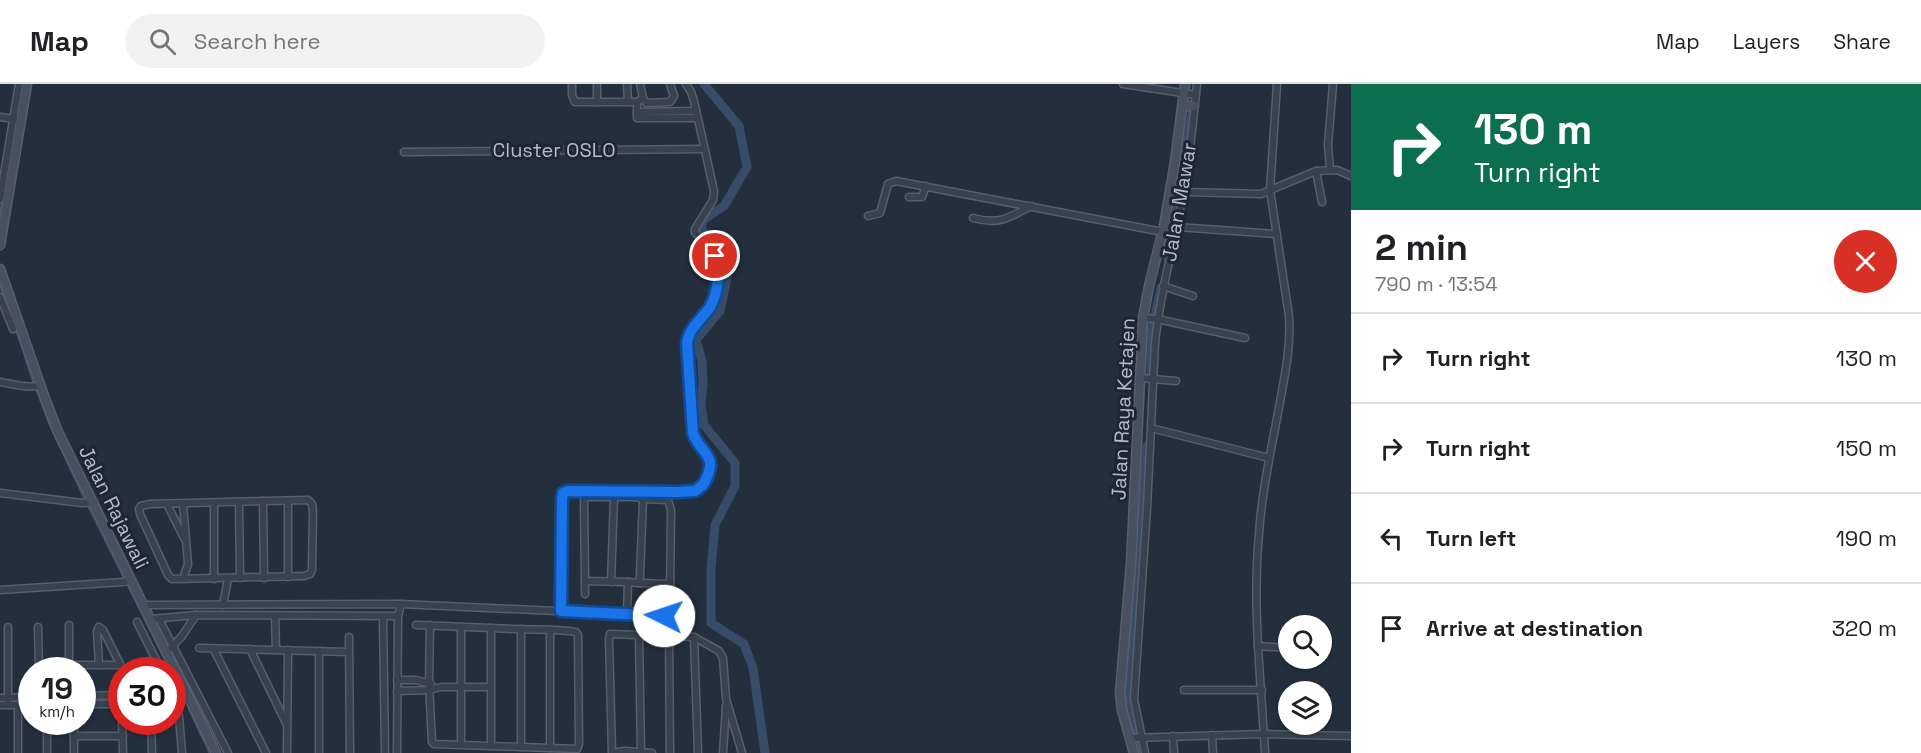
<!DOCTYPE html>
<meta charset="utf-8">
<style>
:root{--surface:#fff;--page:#f2f2f2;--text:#202124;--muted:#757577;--line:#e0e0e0}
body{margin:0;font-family:"Space Grotesk",sans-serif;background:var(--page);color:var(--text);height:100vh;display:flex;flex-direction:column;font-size:22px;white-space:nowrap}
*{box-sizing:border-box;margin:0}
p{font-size:20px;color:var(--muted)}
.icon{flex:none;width:33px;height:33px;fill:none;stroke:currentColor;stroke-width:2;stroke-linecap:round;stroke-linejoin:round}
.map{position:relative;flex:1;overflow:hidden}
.sheet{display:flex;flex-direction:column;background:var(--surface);width:570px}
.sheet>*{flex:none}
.hud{background:#0b6e4f;color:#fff;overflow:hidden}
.buttons{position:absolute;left:1278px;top:531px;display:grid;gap:12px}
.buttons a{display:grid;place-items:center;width:54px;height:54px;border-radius:50%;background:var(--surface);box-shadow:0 2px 4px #0004;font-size:30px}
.speed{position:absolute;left:18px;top:573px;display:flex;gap:12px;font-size:30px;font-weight:700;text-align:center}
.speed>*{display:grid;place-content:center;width:78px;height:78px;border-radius:50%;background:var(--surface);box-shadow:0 2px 4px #0004;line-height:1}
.speed small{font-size:15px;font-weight:400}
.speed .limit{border:9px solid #d22;background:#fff;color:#111}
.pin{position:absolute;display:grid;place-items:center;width:51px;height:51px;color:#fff;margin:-26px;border:3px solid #fff;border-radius:50%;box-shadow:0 2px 6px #0007}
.me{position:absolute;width:66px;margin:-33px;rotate:274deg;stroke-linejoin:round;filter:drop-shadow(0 0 4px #0008)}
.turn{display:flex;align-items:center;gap:21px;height:126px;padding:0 24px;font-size:27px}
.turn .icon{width:78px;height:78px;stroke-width:2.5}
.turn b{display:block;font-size:42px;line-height:51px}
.round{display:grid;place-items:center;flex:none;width:63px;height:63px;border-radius:32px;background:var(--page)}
.head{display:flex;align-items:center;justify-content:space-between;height:102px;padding:0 24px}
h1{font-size:36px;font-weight:800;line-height:45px}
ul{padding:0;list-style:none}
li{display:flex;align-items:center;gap:18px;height:90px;padding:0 24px;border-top:2px solid var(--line)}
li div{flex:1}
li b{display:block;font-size:22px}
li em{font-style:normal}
header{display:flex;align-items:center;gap:36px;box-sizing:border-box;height:84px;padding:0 30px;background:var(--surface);border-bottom:2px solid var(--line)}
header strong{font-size:28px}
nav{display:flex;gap:33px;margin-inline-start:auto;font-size:21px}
.search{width:420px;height:54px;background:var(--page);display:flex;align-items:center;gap:15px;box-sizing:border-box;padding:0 21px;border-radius:33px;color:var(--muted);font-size:22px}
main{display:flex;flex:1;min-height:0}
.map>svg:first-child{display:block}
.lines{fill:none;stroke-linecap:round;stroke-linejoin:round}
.stream{stroke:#394c67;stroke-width:1.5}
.river{stroke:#394c67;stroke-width:9}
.street-casing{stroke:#565f6c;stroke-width:9}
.secondary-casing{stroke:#565f6c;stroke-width:11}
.street{stroke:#38414e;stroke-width:6}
.secondary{stroke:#465061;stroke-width:8}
.route-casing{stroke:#114b97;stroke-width:15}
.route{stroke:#1a73e8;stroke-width:10}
.labels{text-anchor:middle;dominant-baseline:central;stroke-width:6;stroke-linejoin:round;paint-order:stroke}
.street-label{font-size:20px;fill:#b4bcc9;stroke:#1d2633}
</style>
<header>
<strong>Map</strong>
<div class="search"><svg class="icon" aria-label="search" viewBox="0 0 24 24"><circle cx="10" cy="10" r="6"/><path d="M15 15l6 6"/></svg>Search here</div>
<nav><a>Map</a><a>Layers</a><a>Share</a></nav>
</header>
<main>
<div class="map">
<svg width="1351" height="669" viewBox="0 0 1351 669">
<rect width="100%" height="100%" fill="#242f3e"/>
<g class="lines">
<g class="stream">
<polyline points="0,128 2,116"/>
<polyline points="0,203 9,228"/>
<polyline points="16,246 33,299"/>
<polyline points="35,303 49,340 85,417"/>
<polyline points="87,421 124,495"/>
<polyline points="126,499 170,586"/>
<polyline points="172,592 182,610"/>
<polyline points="185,617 209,669"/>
</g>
<g class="river">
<polyline points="704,0 739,42 747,83 724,122 703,136 701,144 727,181 727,194 720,227 696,256 702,277 703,299 701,321 704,341 735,379 735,402 715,441 711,485 711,539 744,560 753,584 765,669"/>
<polyline points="1167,172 1192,29"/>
<polyline points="1151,291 1152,246 1161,204"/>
<polyline points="1138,669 1129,614 1147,362"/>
</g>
<defs>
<g id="street">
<polyline points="572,0 572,11 575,18 597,18"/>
<polyline points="597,0 597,18 637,18"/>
<polyline points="627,0 628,18"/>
<polyline points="640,0 643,14 637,18 637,34 697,34"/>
<polyline points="1123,0 1196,11"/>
<polyline points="643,14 646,19 670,18 674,12 670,0"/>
<polyline points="637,28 695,27"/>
<polyline points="0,33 14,35"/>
<polyline points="404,68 704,65"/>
<polyline points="1330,85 1328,61 1333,0"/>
<polyline points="1316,87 1322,118"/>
<polyline points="1184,108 1261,110 1316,87 1337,86 1351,92"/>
<polyline points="909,113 922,113 926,102"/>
<polyline points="0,115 19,0"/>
<polyline points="868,132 880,129 888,100 896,97 1163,148"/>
<path d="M973 134C999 141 1009 134 1031 122"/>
<polyline points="1164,142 1277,150"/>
<polyline points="1163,202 1193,212"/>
<polyline points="0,213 13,245"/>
<polyline points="1143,234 1157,235 1245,254"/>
<polyline points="1140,294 1176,297"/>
<path d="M0 298C13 300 29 305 41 301"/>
<polyline points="1151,344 1269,374"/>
<polyline points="0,409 82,419 94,418"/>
<polygon points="308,416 312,420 313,428 312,486 310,490 304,492 172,495 168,491 140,430 139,425 141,422 150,420"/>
<polyline points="263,417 264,494"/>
<polyline points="288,417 288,493"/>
<polyline points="239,418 240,494"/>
<polyline points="214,419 214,495"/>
<polyline points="167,420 184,454"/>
<polyline points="183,495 188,480 183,420"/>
<polyline points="585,497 584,416 587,413 636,413 643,415 668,416 671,426 670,516"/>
<polyline points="611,498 614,413"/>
<polyline points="628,498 639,499 640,491 643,415"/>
<polyline points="639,499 670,500"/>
<polyline points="0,506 123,498 131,496"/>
<polyline points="585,510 585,497 628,498 627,530"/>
<polyline points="144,521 401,520 665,532"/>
<polyline points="223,521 228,495"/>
<path d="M561 527 562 414 563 409 568 407H695C708 402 711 385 709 372L696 357 693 349 687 259C689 246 698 237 706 228 713 220 714 212 716 202 722 172 714 170 695 148V145L713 116 714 107 694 17 691 8 686 0"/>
<polyline points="275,532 276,566"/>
<polyline points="383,533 385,669"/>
<polyline points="151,535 196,531 398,532"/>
<polyline points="159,535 228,669"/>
<polyline points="137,538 161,586"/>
<polyline points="69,541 69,581"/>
<path d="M416 541C449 542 482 544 515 545 535 546 556 545 576 548L578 551 579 660 577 665 434 660 432 658 429 600 430 541"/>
<polyline points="38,543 39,586"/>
<polyline points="99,543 103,546 123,586"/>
<polyline points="461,543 461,660"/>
<polyline points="491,544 491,662"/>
<polyline points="639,551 641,669"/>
<polyline points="669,552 670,669"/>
<polyline points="349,553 350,669"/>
<polyline points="694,553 698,669"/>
<polyline points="1258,562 1288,564"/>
<polyline points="171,564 182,552 196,531"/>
<polyline points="199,564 349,568"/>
<polyline points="213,564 266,669"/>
<polyline points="250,565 286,639"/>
<polyline points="319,567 319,669"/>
<polyline points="39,581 120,581"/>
<polyline points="99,581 97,547 99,543"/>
<polyline points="397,596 416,596 431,600"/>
<polyline points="1184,606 1262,606"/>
<polyline points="397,607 429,606 441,603 491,603"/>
<polyline points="172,611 179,632 182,669"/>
<polyline points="172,611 190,615"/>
<polyline points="82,612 122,611"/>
<polyline points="0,614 32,613"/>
<polyline points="82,620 122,620"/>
<polyline points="0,621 32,621"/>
<polyline points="8,621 8,543"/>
<polyline points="18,621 18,669"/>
<polyline points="122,638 123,669"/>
<polyline points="151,638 152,669"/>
<polyline points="1212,651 1213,669"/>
<polyline points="74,652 123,652"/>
<polyline points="1173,652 1174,669"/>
<polyline points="1130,654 1264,650 1351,652"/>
<polyline points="521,663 521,545"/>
<polyline points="550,664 550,546"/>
<polyline points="47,669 47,638"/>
<polyline points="74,669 74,638"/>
<polyline points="287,669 288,566"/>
<polyline points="397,669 398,532 401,520"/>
<polyline points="652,669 624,667 612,669 609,555 610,550 694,553 719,567 723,574 726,615 742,669"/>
<polyline points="723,669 726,622"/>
<path d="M1145 669 1134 615 1147 424 1155 259C1160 208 1174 160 1183 110 1190 74 1193 36 1197 0"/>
<path d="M1265 669C1261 596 1252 523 1259 450 1262 405 1272 362 1280 318 1285 290 1291 262 1289 232L1270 106 1277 0"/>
</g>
<g id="secondary">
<polyline points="1183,22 1194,22"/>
<polyline points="0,161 27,0"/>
<polyline points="0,185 44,312 58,348 216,669"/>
<polyline points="1134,669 1122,626 1120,609 1131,480 1143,234 1149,202 1164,142 1175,78 1185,0"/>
</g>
</defs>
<use href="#street" class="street-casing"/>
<use href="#secondary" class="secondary-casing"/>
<use href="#street" class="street"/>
<use href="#secondary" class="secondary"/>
</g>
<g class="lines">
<defs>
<path id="route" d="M664 532 561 527 562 414 563 409 568 407 678 408 695 407 703 401C721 370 700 371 693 349L687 259C689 244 702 235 710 223 717 212 722 183 715 172"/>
</defs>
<use href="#route" class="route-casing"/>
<use href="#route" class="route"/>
</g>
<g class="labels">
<g class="street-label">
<text x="554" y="66">Cluster OSLO</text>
<text transform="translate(1179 118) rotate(-80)">Jalan Mawar</text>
<text transform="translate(1123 325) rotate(-87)">Jalan Raya Ketajen</text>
<text transform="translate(114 423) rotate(64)">Jalan Rajawali</text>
</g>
</g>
</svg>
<div class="buttons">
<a><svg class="icon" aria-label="search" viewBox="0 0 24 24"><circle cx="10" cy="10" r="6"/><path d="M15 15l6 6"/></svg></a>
<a><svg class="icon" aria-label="layers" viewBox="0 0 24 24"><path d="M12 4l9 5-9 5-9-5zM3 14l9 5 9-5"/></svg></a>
</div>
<div class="speed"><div>19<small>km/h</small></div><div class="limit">30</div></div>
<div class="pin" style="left:715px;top:172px;background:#d93025"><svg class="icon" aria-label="arrive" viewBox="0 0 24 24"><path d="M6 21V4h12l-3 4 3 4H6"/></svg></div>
<svg class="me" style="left:664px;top:532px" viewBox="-20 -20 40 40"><circle r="19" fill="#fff"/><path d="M0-13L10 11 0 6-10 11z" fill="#1a73e8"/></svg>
</div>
<section class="sheet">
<div class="hud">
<div class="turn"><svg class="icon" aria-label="right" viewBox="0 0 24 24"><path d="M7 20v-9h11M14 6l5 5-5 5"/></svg><div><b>130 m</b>Turn right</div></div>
</div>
<div class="head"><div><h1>2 min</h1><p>790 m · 13:54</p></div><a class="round" style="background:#d93025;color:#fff"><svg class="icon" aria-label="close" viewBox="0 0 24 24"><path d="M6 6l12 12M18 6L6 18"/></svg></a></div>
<ul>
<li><svg class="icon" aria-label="right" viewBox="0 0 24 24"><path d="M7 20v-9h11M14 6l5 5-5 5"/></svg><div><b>Turn right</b></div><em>130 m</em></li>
<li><svg class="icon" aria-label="right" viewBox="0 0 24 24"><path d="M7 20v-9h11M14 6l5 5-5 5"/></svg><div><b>Turn right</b></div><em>150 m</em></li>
<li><svg class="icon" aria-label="left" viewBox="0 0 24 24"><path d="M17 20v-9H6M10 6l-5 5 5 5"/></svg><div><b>Turn left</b></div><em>190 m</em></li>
<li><svg class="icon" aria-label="arrive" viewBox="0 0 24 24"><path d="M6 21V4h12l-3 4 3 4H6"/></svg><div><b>Arrive at destination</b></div><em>320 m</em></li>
</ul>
</section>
</main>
